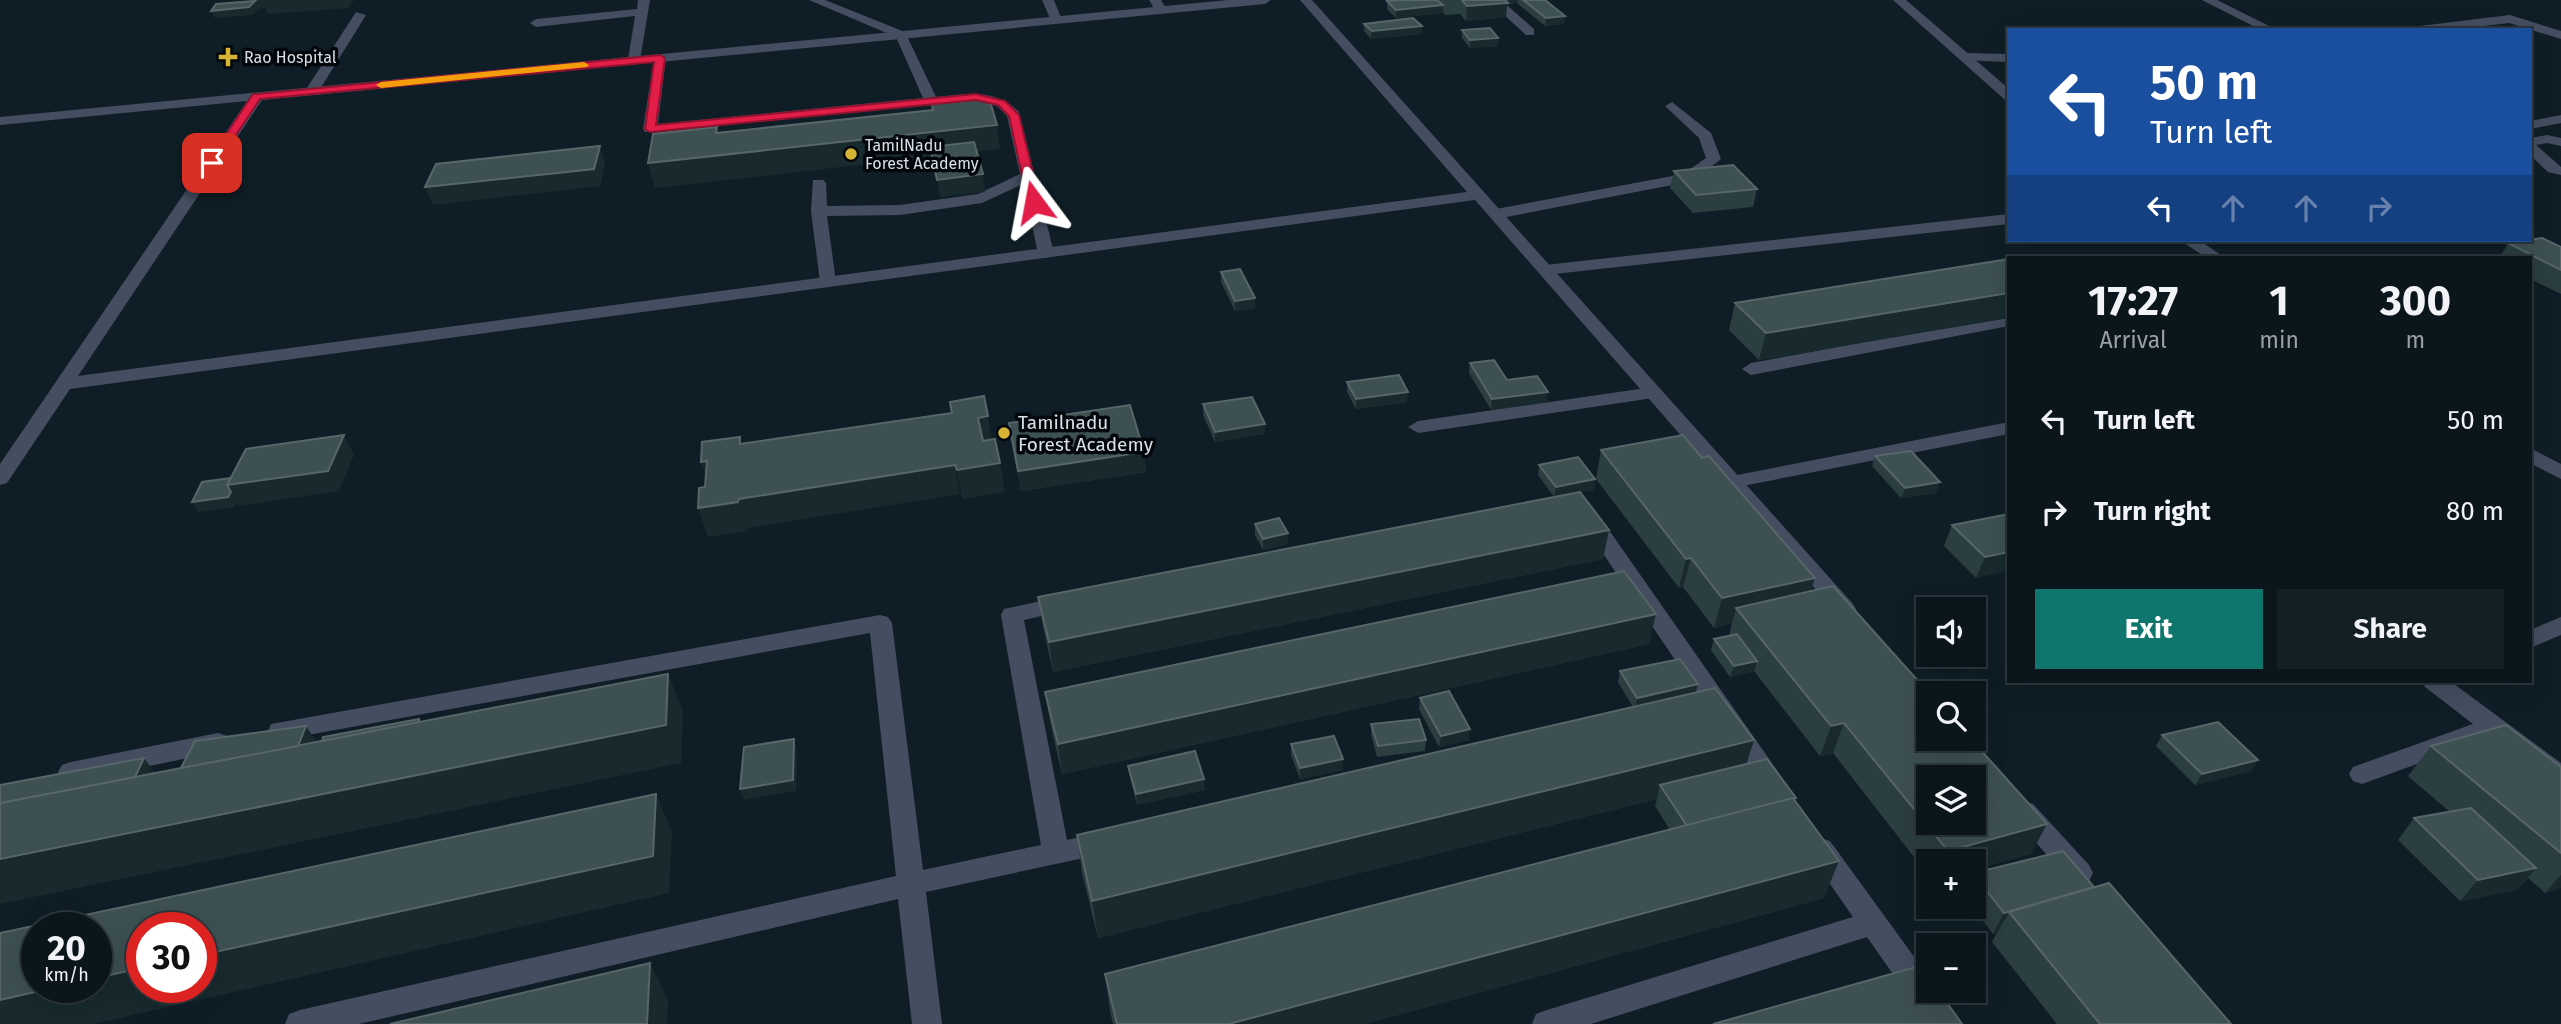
<!DOCTYPE html>
<meta charset="utf-8">
<style>
:root{--surface:#0b161c;--page:#141f25;--text:#f1f3f6;--muted:#9a9fa3;--line:#2b353b;--accent:#0f766e}
body{margin:0;font-family:"Fira Sans",sans-serif;background:var(--page);color:var(--text);height:100vh;display:flex;flex-direction:column;font-size:26px;white-space:nowrap}
*{box-sizing:border-box;margin:0}
p{font-size:23px;color:var(--muted)}
.icon{flex:none;width:38px;height:38px;fill:none;stroke:currentColor;stroke-width:2;stroke-linecap:round;stroke-linejoin:round}
.map{position:relative;flex:1;overflow:hidden}
.sheet{position:absolute;left:2007px;top:256px;width:525px;height:427px;display:flex;flex-direction:column;background:var(--surface);border-radius:0px;box-shadow:0 7px 28px #0002,0 0 0 2px var(--line)}
.sheet>*{flex:none}
.hud{position:absolute;left:2007px;top:28px;width:525px;height:214px;border-radius:0px;box-shadow:0 7px 28px #0002,0 0 0 2px var(--line);background:#1a4fa0;color:#fff;overflow:hidden}
.tools{position:absolute;left:1916px;top:597px;display:grid;gap:14px}
.tools a{display:grid;place-items:center;width:70px;height:70px;border-radius:0px;background:var(--surface);box-shadow:0 7px 28px #0002,0 0 0 2px var(--line);font-size:35px}
.speed{position:absolute;left:21px;top:912px;display:flex;gap:14px;font-size:35px;font-weight:700;text-align:center}
.speed>*{display:grid;place-content:center;width:91px;height:91px;border-radius:50%;background:var(--surface);box-shadow:0 7px 28px #0002,0 0 0 2px var(--line);line-height:1}
.speed small{font-size:18px;font-weight:400}
.speed .limit{border:10px solid #d22;background:#fff;color:#111}
.pin{position:absolute;display:grid;place-items:center;width:60px;height:60px;color:#fff;margin:-30px;border-radius:14px;box-shadow:0 4px 10px #0006}
.me{position:absolute;width:77px;margin:-38px;rotate:347deg;stroke-linejoin:round;filter:drop-shadow(0 0 5px #0008)}
.turn{display:flex;align-items:center;gap:24px;height:147px;padding:0 28px;font-size:32px}
.turn .icon{width:91px;height:91px;stroke-width:2.5}
.turn b{display:block;font-size:49px;line-height:60px}
.lanes{display:flex;align-items:center;height:66px;padding:0 28px;background:#0003;justify-content:center;gap:35px;direction:ltr}
.lanes .off{opacity:.35}
.eta{display:flex;justify-content:space-evenly;align-items:center;height:119px;text-align:center}
.eta b{font-size:42px;font-weight:700;line-height:49px}
.cta{display:flex;gap:14px;margin-top:auto;padding:14px 28px}
.cta a{flex:1;height:80px;border-radius:0px;background:var(--accent);color:#fff;font-size:28px;font-weight:700;line-height:80px;text-align:center}
.cta a+a{background:var(--page);color:var(--text)}
ul{padding:0;list-style:none}
li{display:flex;align-items:center;gap:21px;height:91px;padding:0 28px}
li div{flex:1}
li b{display:block;font-size:26px}
li em{font-style:normal}
.map>svg:first-child{display:block}
.lines{fill:none;stroke-linecap:round;stroke-linejoin:round}
.lane{fill:#444e60;fill-rule:evenodd}
.street{fill:#444e60;fill-rule:evenodd}
.wall{fill:#2b3e40}
.shaded-wall{fill:#182a2e}
.building{fill:#3d5052;stroke:#566669;stroke-width:2;fill-rule:evenodd}
.route{fill:#e11d48;stroke:#92132f;stroke-width:2}
.slow{fill:#f59e0b}
.poi-dot{fill:#d7b434;stroke:#03070b;stroke-width:2.5}
.labels{text-anchor:middle;dominant-baseline:central;stroke-width:7;stroke-linejoin:round;paint-order:stroke}
.far-poi-label{font-size:16px;fill:#d7e1e6;stroke:#03070b;text-anchor:start}
.poi-label{font-size:19px;fill:#d7e1e6;stroke:#03070b;text-anchor:start}
</style>
<div class="map">
<svg width="2561" height="1024" viewBox="0 0 2561 1024">
<rect width="100%" height="100%" fill="#0f1e26"/>
<g class="lines">
<g class="lane">
<polygon points="1228,0 1271,0 1265,4 262,100 78,376 1467,192 1300,0 1312,0 1853,604 1856,609 1853,614 1845,617 1837,614 1475,200 70,389 7,483 0,485 0,464 247,101 0,125 0,117"/>
<polygon points="1893,0 1906,0 2009,89 2009,100 2004,99"/>
<polygon points="2561,115 2561,123 2530,129 2530,121"/>
<polygon points="2180,240 2199,240 2224,257 2205,257"/>
<polygon points="2530,448 2561,464 2561,479 2530,463"/>
<polygon points="2024,801 2033,804 2089,865 2093,873 2089,881 2079,884 2069,881 2015,818 2011,811 2015,804"/>
</g>
<g class="street">
<polygon points="638,0 650,0 640,60 634,64 628,60 635,16 536,27 530,23 536,19 637,9"/>
<path d="M809 0H825L905 32 936 97C967 94 995 88 1019 112L1054 253 1052 256 1046 258 1038 253 1023 184 982 203 900 215 827 216 836 282 828 287 820 282 811 211 813 180H823L826 183 827 206 900 205 978 194 1020 174 1007 116 997 106 976 101 645 132 643 129 654 58 660 54 666 58 658 124 923 98 896 37Z"/>
<polygon points="1042,0 1054,0 1062,20 1060,23 1052,23"/>
<polygon points="1149,0 1161,0 1167,10 1157,13"/>
<polygon points="1488,0 1501,0 1534,29 1534,35 1526,35"/>
<polygon points="2202,0 2217,0 2277,30 2261,30"/>
<polygon points="356,12 366,15 317,94 307,94 305,91"/>
<polygon points="2510,15 2561,31 2561,39 2509,23 2452,30 2414,30 2420,26"/>
<polygon points="1964,53 2009,54 2009,62 1960,60 1960,54"/>
<polygon points="1672,102 1711,133 1721,159 1693,181 1496,219 1488,214 1496,209 1683,174 1706,158 1699,138 1665,106"/>
<polygon points="2547,135 2561,138 2561,146 2547,143 2536,145 2561,167 2561,175 2548,172 2530,155 2530,138"/>
<polygon points="2009,214 2009,224 1545,275 1537,270 1545,265"/>
<polygon points="2009,316 2009,326 1751,375 1742,369 1751,363"/>
<polygon points="1653,387 1662,393 1660,397 1418,433 1408,427 1418,421"/>
<polygon points="2009,422 2009,434 1732,488 1725,486 1722,482 1725,478 1732,476"/>
<polygon points="1590,511 1597,513 1781,776 1785,783 1781,790 1772,793 1763,790 1579,518 1583,513"/>
<polygon points="1068,595 1076,598 1079,603 1076,608 1024,620 1067,840 1107,831 1117,834 1121,842 1117,850 1107,853 926,892 942,1024 912,1024 898,899 359,1024 285,1024 289,1014 300,1010 896,876 870,633 280,740 271,738 268,731 271,724 880,615 888,617 892,623 923,870 1041,845 1001,615 1004,609"/>
<polygon points="2561,617 2561,635 2530,648 2530,630"/>
<polygon points="2422,681 2450,681 2561,763 2561,787 2552,784 2491,737 2362,784 2353,781 2349,774 2353,767 2473,724 2425,687"/>
<polygon points="218,733 227,736 231,743 227,750 71,782 62,779 58,772 62,765 71,762"/>
<polygon points="1820,838 1830,841 1928,976 1928,990 1939,990 1961,1024 1928,1024 1867,937 1591,1024 1532,1024 1536,1014 1547,1010 1853,917 1806,849 1810,841"/>
</g>
</g>
<g class="wall">
<polygon points="1399,0 1545,0 1565,16 1564,24 1545,26 1517,3 1507,4 1506,17 1466,21 1460,14 1445,15 1443,12 1443,13 1396,18 1387,9 1387,1"/>
<polygon points="1364,24 1422,26 1421,34 1371,39 1364,31"/>
<polygon points="1462,30 1498,38 1498,46 1470,48 1462,38"/>
<polygon points="1674,171 1757,189 1753,207 1693,213 1670,188"/>
<polygon points="2508,243 2561,247 2561,294 2530,279 2530,257 2500,257"/>
<polygon points="2009,259 2009,318 1759,360 1729,330 1735,303"/>
<polygon points="1221,272 1255,308 1235,311 1221,282"/>
<polygon points="1470,363 1507,380 1547,402 1491,410 1469,373"/>
<polygon points="1347,382 1407,402 1356,409 1347,392"/>
<polygon points="1203,404 1265,424 1265,434 1215,442 1203,415"/>
<polygon points="1009,423 1144,452 1146,472 1021,491"/>
<polygon points="1601,450 1810,591 2031,854 1974,861 1928,861 1928,875 1833,753 1820,756 1754,671 1730,677 1711,650 1714,639 1729,636 1732,623 1714,628 1683,587 1679,588 1596,479"/>
<polygon points="1875,456 1936,493 1901,498 1872,466"/>
<polygon points="1539,465 1595,479 1594,490 1580,492 1609,530 1603,559 1053,672 1043,627 1038,597 1554,497 1538,475"/>
<polygon points="2009,514 1976,578 1944,546 1952,525"/>
<polygon points="1255,524 1288,544 1263,550 1255,535"/>
<polygon points="1649,644 1062,774 1050,722 1045,692"/>
<polygon points="1620,671 1698,684 1696,692 1754,740 1746,764 1796,798 1795,801 1824,898 1365,1024 1113,1024 1110,1011 1105,974 1670,830 1655,806 1657,799 1098,938 1082,873 1077,835 1633,707 1618,682"/>
<polygon points="1420,698 1469,740 1439,747 1419,709"/>
<polygon points="1371,724 1426,740 1425,751 1377,757 1371,735"/>
<polygon points="2162,735 2251,771 2195,785 2156,746"/>
<polygon points="1291,744 1343,770 1300,779 1291,755"/>
<polygon points="2431,746 2561,767 2561,888 2545,893 2528,878 2517,890 2460,901 2398,840 2414,818 2450,812 2408,776"/>
<polygon points="1128,766 1205,790 1137,805 1130,777"/>
<polygon points="1974,873 2094,887 2231,1024 2057,1024 1992,942 1997,933 1993,934 1972,906 1974,906"/>
</g>
<g class="shaded-wall">
<polygon points="250,0 354,0 348,8 268,14 265,8 258,9 253,15 215,18 211,11 252,4"/>
<polygon points="1505,0 1518,0 1517,3 1507,4 1506,17 1466,21 1467,6"/>
<polygon points="1443,5 1443,13 1396,18 1396,10"/>
<polygon points="1565,16 1564,24 1545,26 1546,18"/>
<polygon points="1422,26 1421,34 1371,39 1372,31"/>
<polygon points="1498,38 1498,46 1470,48 1470,40"/>
<polygon points="997,125 1000,149 655,188 648,163 716,133 717,127 723,151"/>
<polygon points="600,146 605,163 600,186 433,205 425,187"/>
<polygon points="983,174 985,192 940,197 937,180"/>
<polygon points="2009,293 2009,318 1759,360 1766,333"/>
<polygon points="1255,298 1255,308 1235,311 1235,301"/>
<polygon points="1408,392 1407,402 1356,409 1356,399"/>
<polygon points="1548,392 1547,402 1491,410 1492,399"/>
<polygon points="988,416 992,445 983,446 978,418"/>
<polygon points="1265,424 1265,434 1215,442 1215,432"/>
<polygon points="344,435 354,455 339,491 239,506 237,502 235,507 198,512 192,502 227,485"/>
<polygon points="1144,452 1146,472 1021,491 1018,471"/>
<polygon points="707,461 710,491 701,462"/>
<polygon points="1000,463 1005,492 962,499 957,470"/>
<polygon points="955,465 960,494 748,528 747,531 708,537 698,508 739,499"/>
<polygon points="1595,479 1594,490 1554,497 1556,487"/>
<polygon points="1940,482 1936,493 1901,498 1905,488"/>
<polygon points="1609,530 1603,559 1053,672 1049,642"/>
<polygon points="1288,533 1288,544 1263,550 1263,539"/>
<polygon points="2009,552 2009,571 1976,578 1985,557"/>
<polygon points="1691,558 1683,587 1679,588 1686,559"/>
<polygon points="1815,578 1805,607 1736,608 1732,623 1714,628 1722,598"/>
<polygon points="1656,614 1649,644 1062,774 1058,744"/>
<polygon points="1757,661 1754,672 1730,677 1734,666"/>
<polygon points="668,674 683,711 681,763 0,904 0,859"/>
<polygon points="1698,684 1695,695 1635,709 1637,698"/>
<polygon points="1844,723 1833,753 1820,756 1831,726"/>
<polygon points="306,726 320,747 194,796"/>
<polygon points="1470,729 1469,740 1439,747 1441,736"/>
<polygon points="794,739 797,750 796,791 744,800 740,789"/>
<polygon points="1754,740 1742,778 1660,785 1657,799 1098,938 1092,901"/>
<polygon points="144,758 160,779 132,785"/>
<polygon points="1343,759 1343,770 1300,779 1300,768"/>
<polygon points="2258,760 2251,771 2195,785 2202,774"/>
<polygon points="1204,779 1205,790 1137,805 1136,794"/>
<polygon points="656,794 672,832 669,893 93,1024 0,1024 0,1000 57,987 96,987 96,978 142,968 142,987 201,987 201,955"/>
<polygon points="2047,824 2031,854 1974,870 1974,861 1943,861 1948,851"/>
<polygon points="1839,861 1824,898 1365,1024 1229,1024"/>
<polygon points="2536,868 2517,890 2460,901 2478,880"/>
<polygon points="2561,875 2561,888 2545,893"/>
<polygon points="2009,912 1997,933 1993,934 2004,913"/>
<polygon points="650,963 668,1000 667,1024 647,1024"/>
</g>
<g class="building">
<polygon points="1399,0 1437,0 1443,5 1396,10 1387,1"/>
<polygon points="1462,0 1505,0 1508,3 1467,6"/>
<polygon points="1523,0 1545,0 1565,16 1546,18"/>
<polygon points="255,1 249,7 211,11 216,4"/>
<polygon points="1413,18 1422,26 1372,31 1364,24"/>
<polygon points="1490,28 1498,38 1470,40 1462,30"/>
<polygon points="989,98 997,125 648,163 653,134 717,127 716,133 933,110 932,104"/>
<polygon points="974,142 983,174 937,180 930,147"/>
<polygon points="600,146 594,169 425,187 436,164"/>
<polygon points="1733,165 1757,189 1696,195 1674,171"/>
<polygon points="2542,238 2561,247 2561,270 2508,243"/>
<polygon points="2009,259 2009,293 1766,333 1735,303"/>
<polygon points="1240,269 1255,298 1235,301 1221,272"/>
<polygon points="1494,360 1507,380 1537,376 1548,392 1492,399 1470,363"/>
<polygon points="1399,375 1408,392 1356,399 1347,382"/>
<polygon points="984,396 988,416 978,418 983,441 995,439 1000,463 957,470 955,465 739,499 738,502 698,508 699,488 705,487 707,461 701,462 702,442 740,437 740,444 952,413 950,402"/>
<polygon points="1252,397 1265,424 1215,432 1203,404"/>
<polygon points="1130,405 1144,452 1018,471 1009,423"/>
<polygon points="344,435 328,471 227,485 246,449"/>
<polygon points="1683,435 1702,458 1709,456 1815,578 1722,598 1691,558 1686,559 1601,450"/>
<polygon points="1911,451 1940,482 1905,488 1875,456"/>
<polygon points="1578,457 1595,479 1556,487 1539,465"/>
<polygon points="231,478 227,485 231,492 228,497 192,502 202,482"/>
<polygon points="1580,492 1609,530 1049,642 1038,597"/>
<polygon points="2009,514 2009,552 1985,557 1952,525"/>
<polygon points="1279,518 1288,533 1263,539 1255,524"/>
<polygon points="1624,571 1656,614 1058,744 1045,692"/>
<path d="M1833 586 1929 693 1928 738H1970L2047 824 1948 851 1844 723 1831 726 1736 608ZM1928 777H1974V822H1928Z"/>
<polygon points="1737,634 1757,661 1734,666 1714,639"/>
<polygon points="1680,659 1698,684 1637,698 1620,671"/>
<polygon points="668,674 666,725 0,859 0,803"/>
<polygon points="1715,688 1754,740 1092,901 1077,835"/>
<polygon points="1449,691 1470,729 1441,736 1420,698"/>
<polygon points="419,719 419,722 322,741 323,737"/>
<polygon points="1419,719 1426,740 1378,746 1371,724"/>
<polygon points="2218,722 2258,760 2202,774 2162,735"/>
<polygon points="2506,725 2561,767 2561,853 2431,746"/>
<polygon points="306,726 298,746 181,768 195,741"/>
<polygon points="1334,736 1343,759 1300,768 1291,744"/>
<polygon points="794,739 793,780 740,789 744,747"/>
<polygon points="1195,751 1204,779 1136,794 1128,766"/>
<polygon points="144,758 135,777 0,803 0,785"/>
<polygon points="1767,759 1796,798 1687,826 1660,785"/>
<polygon points="656,794 653,856 201,955 201,928 142,928 142,968 96,978 96,928 37,928 37,987 57,987 0,1000 0,933"/>
<polygon points="1793,798 1839,861 1229,1024 1117,1024 1105,974"/>
<polygon points="2471,808 2536,868 2478,880 2414,818"/>
<polygon points="2063,851 2094,887 2004,913 1974,874 1974,873"/>
<polygon points="2109,883 2231,1024 2100,1024 2009,912"/>
<polygon points="650,963 647,1024 390,1024"/>
<polygon points="1920,966 1928,977 1928,990 1938,990 1962,1024 1713,1024"/>
</g>
<polygon class="route" points="660,55 665,58 656,125 976,94 1005,101 1019,115 1040,202 1034,205 1028,202 1009,116 998,105 976,100 650,132 645,129 654,62 260,99 216,165 207,163 253,94 257,94"/>
<polygon class="slow" points="584,62 589,65 587,67 381,88 376,85 381,82"/>
<g class="poi-dot">
<path d="M224.5 46.5h7v7h7v7h-7v7h-7v-7h-7v-7h7z"/>
<circle cx="851" cy="154" r="7"/>
<circle cx="1004" cy="433" r="7"/>
</g>
<g class="labels">
<g class="far-poi-label">
<text x="244" y="57">Rao Hospital</text>
<text x="865" y="145">TamilNadu<tspan x="865" dy="18">Forest Academy</tspan></text>
</g>
<g class="poi-label">
<text x="1018" y="422">Tamilnadu<tspan x="1018" dy="22">Forest Academy</tspan></text>
</g>
</g>
</svg>
<div class="tools">
<a><svg class="icon" aria-label="sound" viewBox="0 0 24 24"><path d="M4 9h4l5-4v14l-5-4H4zM17 9q2 3 0 6"/></svg></a>
<a><svg class="icon" aria-label="search" viewBox="0 0 24 24"><circle cx="10" cy="10" r="6"/><path d="M15 15l6 6"/></svg></a>
<a><svg class="icon" aria-label="layers" viewBox="0 0 24 24"><path d="M12 4l9 5-9 5-9-5zM3 14l9 5 9-5"/></svg></a>
<a>+</a>
<a>−</a>
</div>
<div class="speed"><div>20<small>km/h</small></div><div class="limit">30</div></div>
<div class="pin" style="left:212px;top:163px;background:#d93025"><svg class="icon" aria-label="arrive" viewBox="0 0 24 24"><path d="M6 21V4h12l-3 4 3 4H6"/></svg></div>
<svg class="me" style="left:1034px;top:202px" viewBox="-20 -20 40 40"><path d="M0-17L14 15 0 8-14 15z" fill="#e11d48" stroke="#fff" stroke-width="4"/></svg>
<div class="hud">
<div class="turn"><svg class="icon" aria-label="left" viewBox="0 0 24 24"><path d="M17 20v-9H6M10 6l-5 5 5 5"/></svg><div><b>50 m</b>Turn left</div></div>
<div class="lanes"><svg class="icon" aria-label="left" viewBox="0 0 24 24"><path d="M17 20v-9H6M10 6l-5 5 5 5"/></svg><svg class="icon off" aria-label="ahead" viewBox="0 0 24 24"><path d="M12 20V5M6 11l6-6 6 6"/></svg><svg class="icon off" aria-label="ahead" viewBox="0 0 24 24"><path d="M12 20V5M6 11l6-6 6 6"/></svg><svg class="icon off" aria-label="right" viewBox="0 0 24 24"><path d="M7 20v-9h11M14 6l5 5-5 5"/></svg></div>
</div>
<section class="sheet">
<div class="eta">
<div><b>17:27</b><p>Arrival</p></div>
<div><b>1</b><p>min</p></div>
<div><b>300</b><p>m</p></div>
</div>
<ul>
<li><svg class="icon" aria-label="left" viewBox="0 0 24 24"><path d="M17 20v-9H6M10 6l-5 5 5 5"/></svg><div><b>Turn left</b></div><em>50 m</em></li>
<li><svg class="icon" aria-label="right" viewBox="0 0 24 24"><path d="M7 20v-9h11M14 6l5 5-5 5"/></svg><div><b>Turn right</b></div><em>80 m</em></li>
</ul>
<div class="cta"><a>Exit</a><a>Share</a></div>
</section>
</div>
